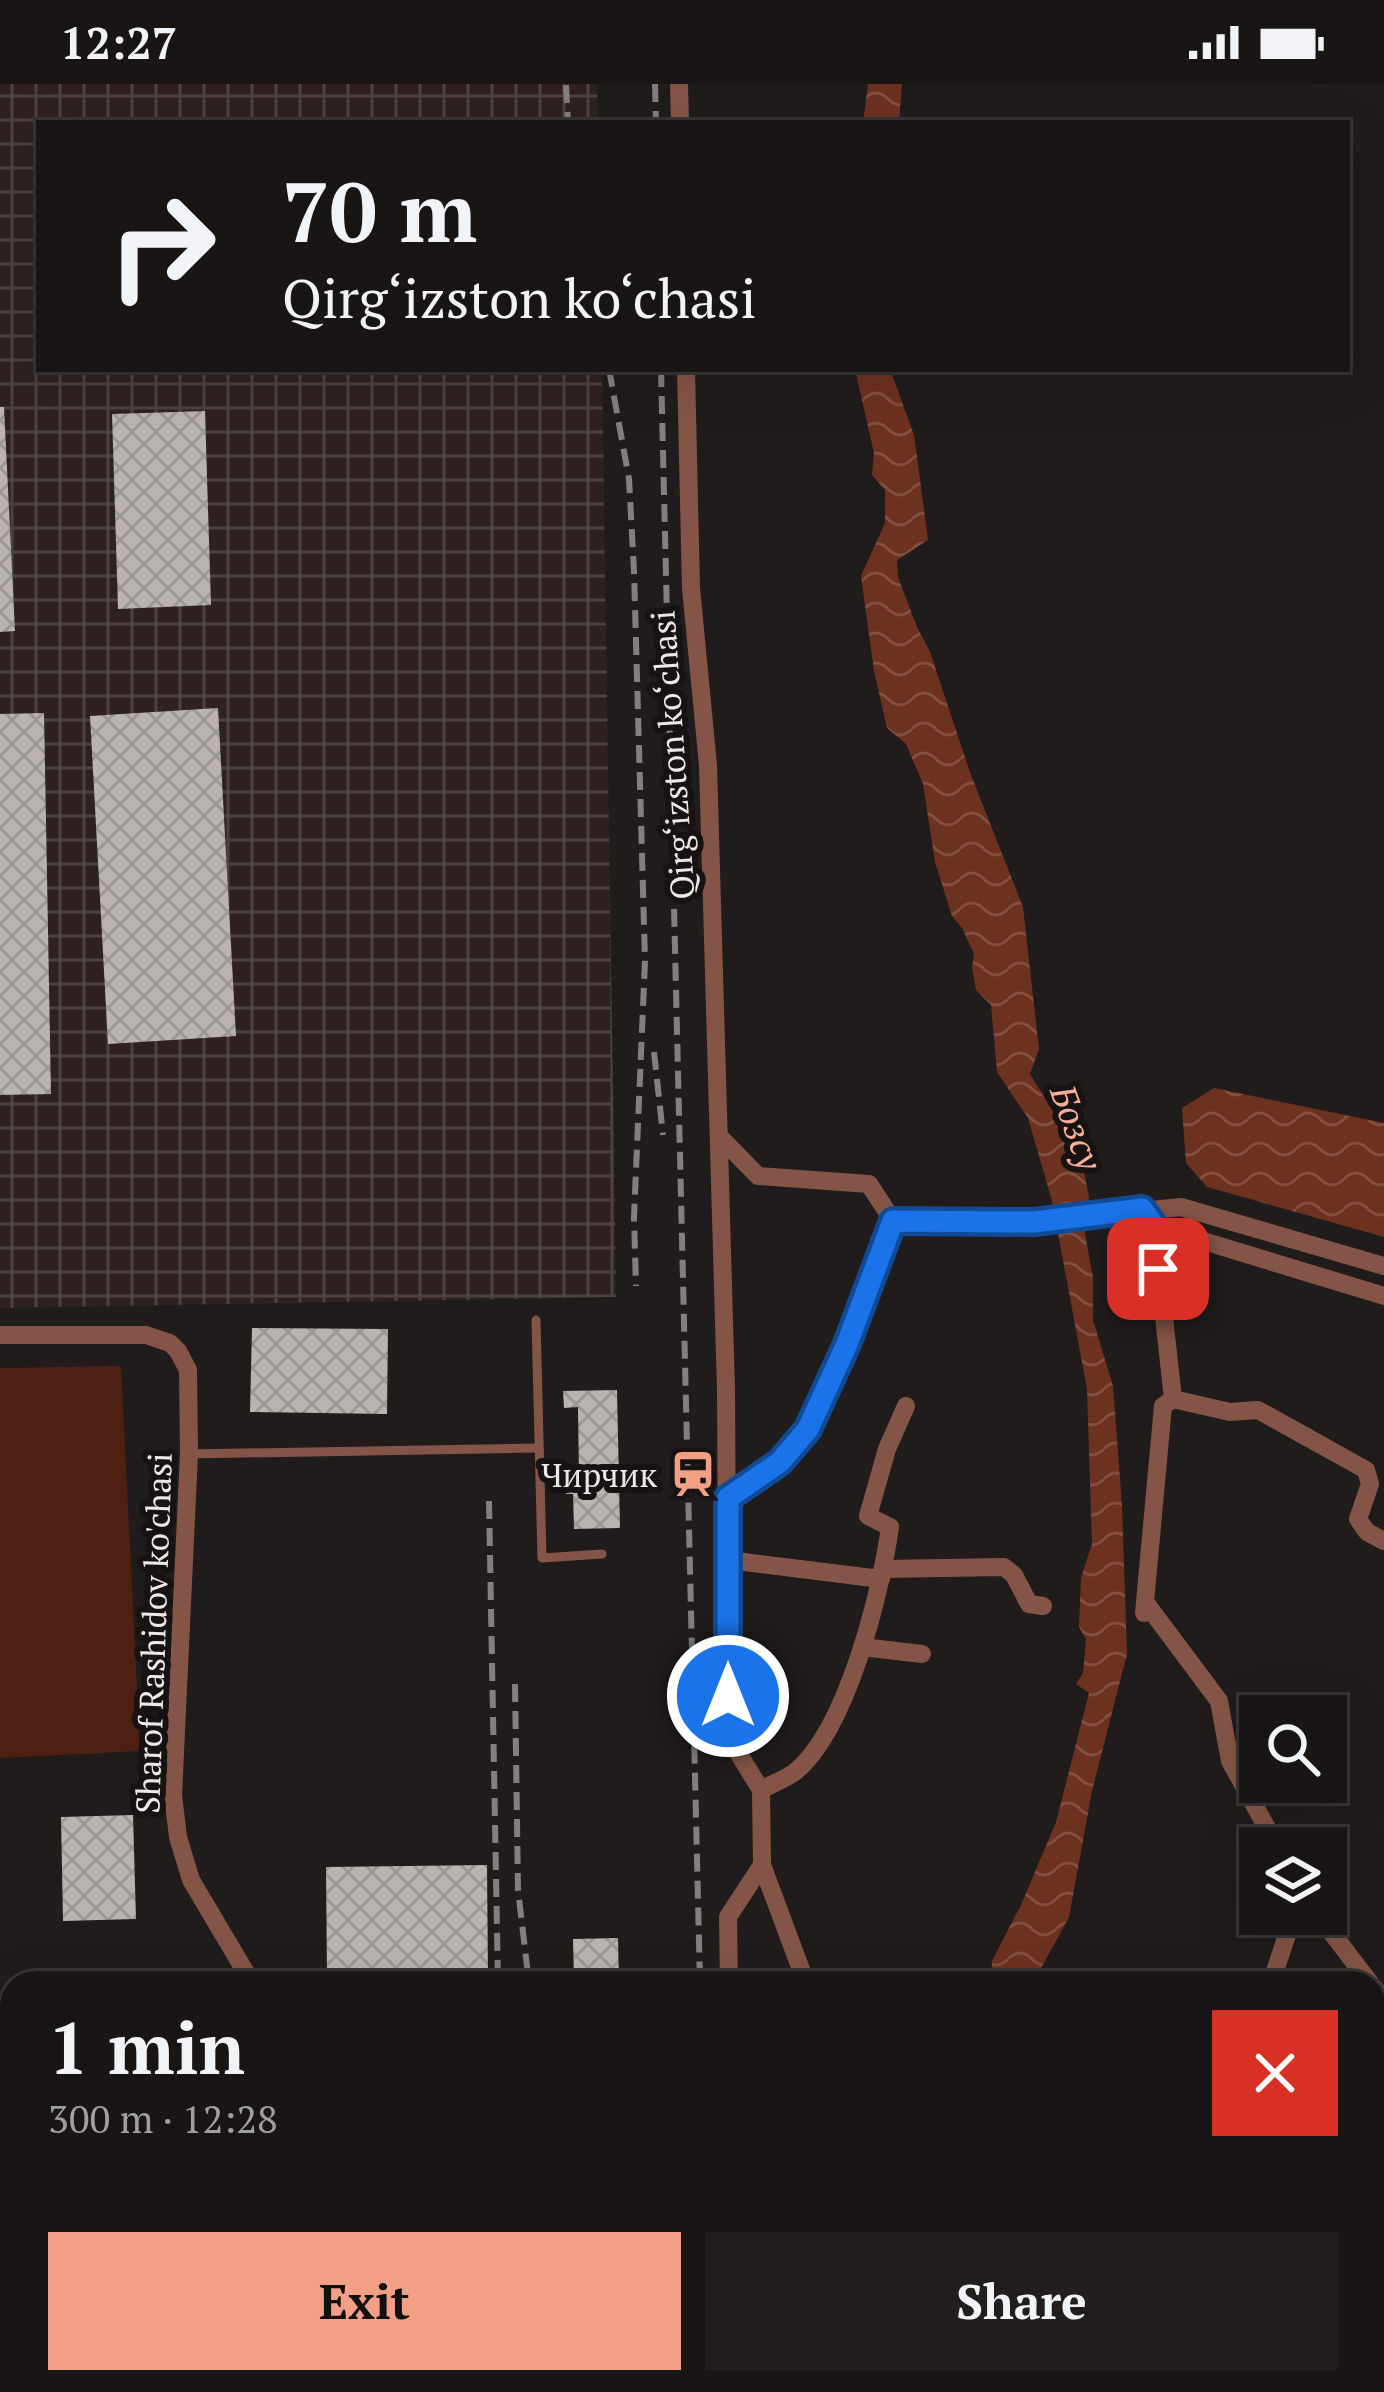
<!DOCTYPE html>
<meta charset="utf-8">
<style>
:root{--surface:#181514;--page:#211e1d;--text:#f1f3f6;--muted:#9f9fa0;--line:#363434;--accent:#f39f85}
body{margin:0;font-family:"PT Serif",serif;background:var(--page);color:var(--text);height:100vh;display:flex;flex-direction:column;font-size:45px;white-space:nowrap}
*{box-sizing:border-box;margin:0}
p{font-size:39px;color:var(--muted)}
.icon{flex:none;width:66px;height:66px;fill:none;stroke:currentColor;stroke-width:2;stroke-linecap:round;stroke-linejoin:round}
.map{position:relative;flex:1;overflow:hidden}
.side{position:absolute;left:0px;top:1887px;width:1386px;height:423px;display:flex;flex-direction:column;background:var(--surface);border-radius:36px 36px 0 0;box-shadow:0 12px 48px #0002,0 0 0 3px var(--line)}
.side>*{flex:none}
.guide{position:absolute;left:36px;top:36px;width:1314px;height:252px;border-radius:0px;box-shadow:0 12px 48px #0002,0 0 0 3px var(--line);background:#181514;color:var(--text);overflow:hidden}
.tools{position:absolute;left:1239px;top:1611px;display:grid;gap:24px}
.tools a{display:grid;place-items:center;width:108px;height:108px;border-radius:0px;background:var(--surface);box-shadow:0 12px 48px #0002,0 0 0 3px var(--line);font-size:60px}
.pin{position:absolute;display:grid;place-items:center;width:102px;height:102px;color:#fff;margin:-51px;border-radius:24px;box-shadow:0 6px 18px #0006}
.me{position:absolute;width:132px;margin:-66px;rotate:0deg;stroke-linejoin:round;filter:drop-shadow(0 0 9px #0008)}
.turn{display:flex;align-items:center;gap:42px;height:252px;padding:0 48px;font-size:54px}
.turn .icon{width:156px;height:156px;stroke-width:2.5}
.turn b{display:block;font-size:84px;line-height:102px}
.round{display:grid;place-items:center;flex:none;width:126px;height:126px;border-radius:0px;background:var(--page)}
.head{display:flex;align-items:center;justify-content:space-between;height:204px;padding:0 48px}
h1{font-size:72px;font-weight:700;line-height:90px}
.cta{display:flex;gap:24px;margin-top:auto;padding:24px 48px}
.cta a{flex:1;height:138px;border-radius:0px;background:var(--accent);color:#111;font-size:48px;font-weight:700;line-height:138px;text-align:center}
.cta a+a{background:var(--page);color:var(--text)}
.status{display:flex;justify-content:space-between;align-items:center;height:84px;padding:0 60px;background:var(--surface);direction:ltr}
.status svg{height:33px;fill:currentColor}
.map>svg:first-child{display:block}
.industrial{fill:url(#industrial-grid)}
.grass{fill:url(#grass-dots)}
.green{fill:#4e2012}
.water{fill:url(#water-waves)}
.building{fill:url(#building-cross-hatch)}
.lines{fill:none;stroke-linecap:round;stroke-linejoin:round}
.lane{stroke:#845547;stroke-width:9}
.street{stroke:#845547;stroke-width:18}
.rail{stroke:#837f7e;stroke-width:6;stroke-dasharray:18 9;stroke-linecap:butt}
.route-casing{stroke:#114b97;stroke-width:30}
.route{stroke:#1a73e8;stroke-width:21}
.labels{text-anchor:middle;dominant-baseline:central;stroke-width:12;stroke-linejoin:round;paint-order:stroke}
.street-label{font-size:33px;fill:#ebe8e7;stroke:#171312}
.poi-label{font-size:33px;fill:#ebe8e7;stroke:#171312;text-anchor:end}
.water-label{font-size:36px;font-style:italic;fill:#faae97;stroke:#171312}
</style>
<div class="status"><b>12:27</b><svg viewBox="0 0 49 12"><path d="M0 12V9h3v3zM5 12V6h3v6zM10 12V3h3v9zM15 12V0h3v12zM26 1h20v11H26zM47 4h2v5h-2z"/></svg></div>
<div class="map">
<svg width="1384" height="2308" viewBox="0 0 1384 2308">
<defs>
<pattern id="industrial-grid" width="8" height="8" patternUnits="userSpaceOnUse" patternTransform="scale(3)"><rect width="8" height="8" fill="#2d221f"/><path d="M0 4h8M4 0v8" fill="none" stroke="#4c4240"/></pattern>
<pattern id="grass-dots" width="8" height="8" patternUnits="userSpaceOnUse" patternTransform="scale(3)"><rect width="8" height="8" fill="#4e2012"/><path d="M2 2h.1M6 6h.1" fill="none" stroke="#684034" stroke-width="1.8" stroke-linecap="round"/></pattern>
<pattern id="water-waves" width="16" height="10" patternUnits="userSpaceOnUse" patternTransform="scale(3)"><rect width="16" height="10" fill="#6d3120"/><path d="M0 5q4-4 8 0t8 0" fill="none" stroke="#824f40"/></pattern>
<pattern id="building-cross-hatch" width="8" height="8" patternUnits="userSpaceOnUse" patternTransform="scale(3)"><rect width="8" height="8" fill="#b9b3b1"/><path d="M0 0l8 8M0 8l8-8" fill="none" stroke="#9c9896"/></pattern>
</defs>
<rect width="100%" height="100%" fill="#201c1b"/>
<polygon class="industrial" points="0,0 597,0 598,39 39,39 39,285 602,285 616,1213 0,1224"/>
<polygon class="grass" points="1384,2190 1384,2308 1297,2308 1296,2298 1374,2298 1374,2192"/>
<polygon class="green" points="121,1282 140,1667 0,1674 0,1284"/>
<g class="water">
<polygon points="868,0 902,0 899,39 863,39"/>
<polygon points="855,285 890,285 914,351 928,456 897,476 898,493 917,543 930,568 971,691 1023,823 1039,965 1030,990 1081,1073 1089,1113 1085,1150 1093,1193 1093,1236 1113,1302 1122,1421 1127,1570 1092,1707 1069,1833 1033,1899 991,1899 992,1877 1021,1821 1056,1738 1089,1609 1076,1600 1083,1589 1086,1555 1079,1543 1081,1494 1092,1460 1087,1305 1052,1117 1028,1034 997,988 991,921 976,906 972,884 974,870 962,844 952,832 935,778 923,700 906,660 887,644 874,587 861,492 885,439 885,406 872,391 874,369"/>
<polygon points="1214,1004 1384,1039 1384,1153 1207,1103 1186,1079 1182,1024"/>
<polygon points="156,2298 260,2298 267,2308 184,2308"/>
</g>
<g class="building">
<polygon points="0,323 4,323 15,547 0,548"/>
<polygon points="205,327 211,521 118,525 112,330"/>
<polygon points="218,624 236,952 108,960 90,632"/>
<polygon points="44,629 51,1010 0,1011 0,630"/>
<polygon points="252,1244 388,1245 387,1330 250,1328"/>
<polygon points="617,1306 620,1444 574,1445 573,1410 566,1410 566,1392 579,1392 578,1323 564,1324 563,1307"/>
<polygon points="133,1731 136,1835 63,1837 61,1733"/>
<polygon points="487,1781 488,1893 327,1895 326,1783"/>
<polygon points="618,1854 619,1899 574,1899 573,1855"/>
<polygon points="0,2297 42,2298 43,2308 0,2308"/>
</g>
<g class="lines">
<g class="lane">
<polyline points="536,1236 542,1474 602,1470"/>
<polyline points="190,1370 538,1364"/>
<polyline points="1350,2298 1355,2308"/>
</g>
<g class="street">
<polyline points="679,0 680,39"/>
<polyline points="686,285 691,504 708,681 726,1306 728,1652 761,1706 762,1781 806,1899"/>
<polyline points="719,1052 758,1092 869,1100 893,1137"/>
<polyline points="1142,1125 1154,1142 1173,1315 1163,1322 1144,1529"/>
<polyline points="893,1137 1034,1138 1181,1123 1384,1182"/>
<polyline points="1154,1142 1384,1212"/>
<polyline points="0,1251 146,1251 170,1259 178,1267 188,1286 189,1370 173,1711 178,1753 191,1796 252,1899"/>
<polyline points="1173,1315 1230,1328 1258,1326 1366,1386 1370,1400 1358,1435 1367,1448 1384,1457"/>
<polyline points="728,1414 780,1378 809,1345 847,1260 893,1137"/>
<polyline points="728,1476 881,1495"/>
<polyline points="883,1485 1004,1483 1014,1491 1029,1520 1043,1522"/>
<polyline points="1145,1518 1219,1617 1230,1677 1278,1764"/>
<polyline points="862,1563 922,1570"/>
<path d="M761 1706C772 1700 785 1695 795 1688 847 1646 881 1508 890 1443L868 1432 887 1365 906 1322"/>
<polyline points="1313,1830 1322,1836 1370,1899"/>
<polyline points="729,1899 728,1833 762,1781"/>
<polyline points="1271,1899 1294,1830"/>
<polyline points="1374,1904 1384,1916"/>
<polyline points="321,2298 323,2308"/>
<polyline points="740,2298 740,2308"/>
<polyline points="908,2298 910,2308"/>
<polyline points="1271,2298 1272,2308"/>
</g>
<g class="rail">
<polyline points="655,0 656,39"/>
<polyline points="566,1 568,39"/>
<polyline points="609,285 629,395 634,487 645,877 634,1133 636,1202"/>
<polyline points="661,285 700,1899"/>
<polyline points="654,968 663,1051"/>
<polyline points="489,1417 498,1899"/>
<polyline points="515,1600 518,1806 529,1899"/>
<polyline points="661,2298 663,2308"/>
<polyline points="711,2298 711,2308"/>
</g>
</g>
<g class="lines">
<defs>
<polyline id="route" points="728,1612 728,1414 780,1378 808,1345 847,1260 893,1137 1034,1138 1142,1125 1154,1142 1158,1185"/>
</defs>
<use href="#route" class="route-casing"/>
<use href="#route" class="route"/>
</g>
<defs>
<symbol id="station-bare" viewBox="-9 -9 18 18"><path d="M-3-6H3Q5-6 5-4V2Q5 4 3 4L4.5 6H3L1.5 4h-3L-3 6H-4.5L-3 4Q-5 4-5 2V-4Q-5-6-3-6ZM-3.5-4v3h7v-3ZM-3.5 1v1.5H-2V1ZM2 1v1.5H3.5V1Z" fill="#f39f85" stroke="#171312" stroke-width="2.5" paint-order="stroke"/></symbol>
</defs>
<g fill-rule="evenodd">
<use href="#station-bare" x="660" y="1357" width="66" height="66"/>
</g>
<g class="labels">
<g class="street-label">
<text transform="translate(672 671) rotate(-94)">Qirg‘izston ko‘chasi</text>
<text transform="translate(153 1549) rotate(-88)">Sharof Rashidov ko'chasi</text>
</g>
<g class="poi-label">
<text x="657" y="1390">Чирчик</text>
</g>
<g class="water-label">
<text transform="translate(1077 1043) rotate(70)">Бозсу</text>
</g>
</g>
</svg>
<div class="tools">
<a><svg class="icon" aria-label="search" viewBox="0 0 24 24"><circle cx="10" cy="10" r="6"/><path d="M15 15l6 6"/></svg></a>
<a><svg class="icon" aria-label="layers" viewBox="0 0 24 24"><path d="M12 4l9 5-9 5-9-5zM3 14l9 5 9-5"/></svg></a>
</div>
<div class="pin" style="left:1158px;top:1185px;background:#d93025"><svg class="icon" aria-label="arrive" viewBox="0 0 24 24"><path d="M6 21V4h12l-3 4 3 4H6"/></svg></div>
<svg class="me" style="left:728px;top:1612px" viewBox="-20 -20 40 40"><circle r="17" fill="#1a73e8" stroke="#fff" stroke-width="3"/><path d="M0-11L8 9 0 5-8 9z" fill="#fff"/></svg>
<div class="guide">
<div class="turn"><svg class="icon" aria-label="right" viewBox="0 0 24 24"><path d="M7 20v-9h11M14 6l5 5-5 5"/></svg><div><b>70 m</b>Qirg‘izston ko‘chasi</div></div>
</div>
<section class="side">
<div class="head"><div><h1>1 min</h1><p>300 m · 12:28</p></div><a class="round" style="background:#d93025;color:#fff"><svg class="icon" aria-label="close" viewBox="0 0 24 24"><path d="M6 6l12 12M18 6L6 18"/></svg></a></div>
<div class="cta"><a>Exit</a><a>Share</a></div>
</section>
</div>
